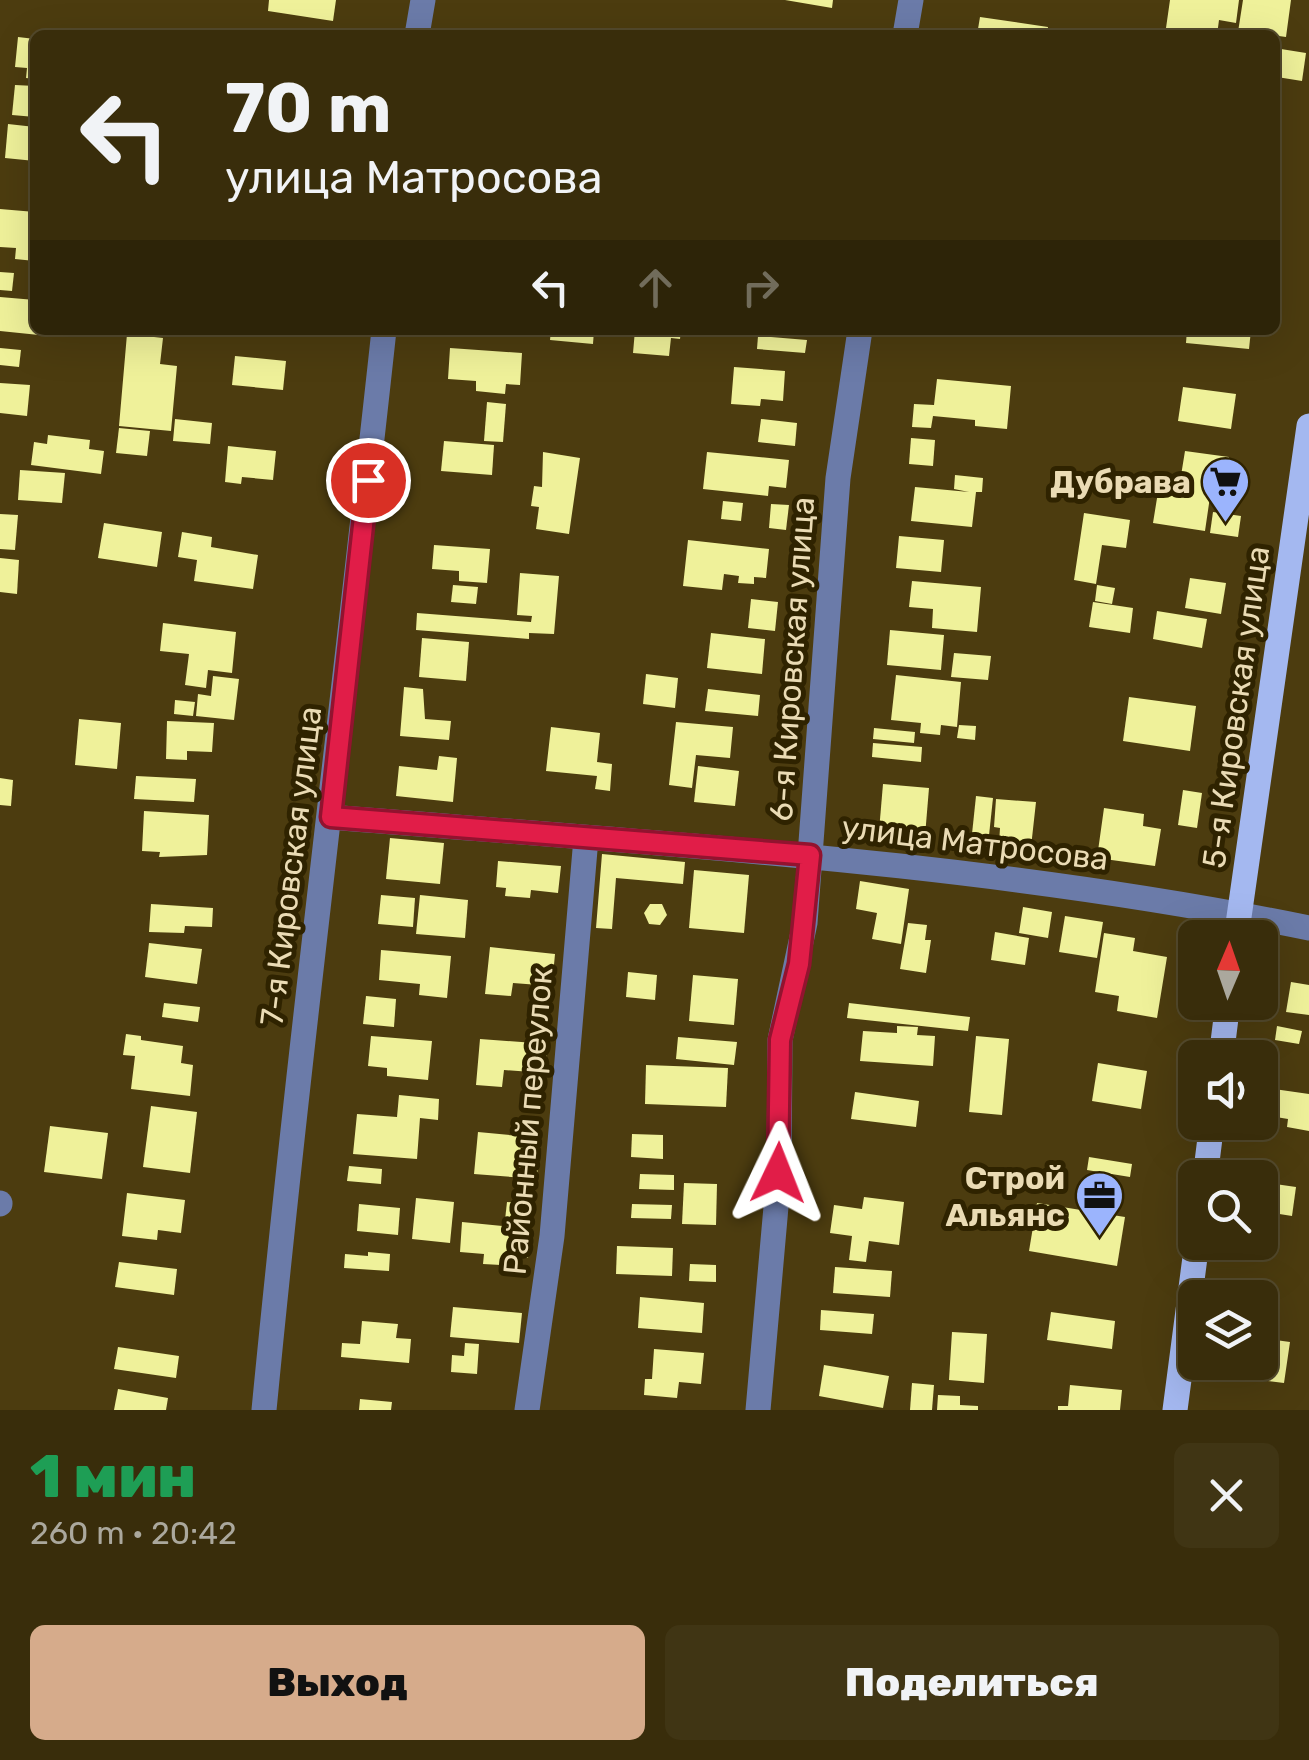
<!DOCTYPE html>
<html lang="ru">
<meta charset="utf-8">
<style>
:root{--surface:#392d0b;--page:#403514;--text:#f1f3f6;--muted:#aba89d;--line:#53492c;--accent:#d6ab8b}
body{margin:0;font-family:Rubik,sans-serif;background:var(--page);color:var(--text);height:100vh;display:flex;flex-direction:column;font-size:38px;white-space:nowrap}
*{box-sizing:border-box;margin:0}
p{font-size:32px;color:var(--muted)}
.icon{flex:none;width:55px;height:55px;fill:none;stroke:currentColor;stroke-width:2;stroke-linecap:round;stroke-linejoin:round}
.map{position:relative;height:1410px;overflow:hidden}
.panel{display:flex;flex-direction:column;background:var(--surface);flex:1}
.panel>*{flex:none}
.top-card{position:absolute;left:30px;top:30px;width:1250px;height:305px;border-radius:15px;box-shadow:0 10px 40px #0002,0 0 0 2px var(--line);background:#392d0b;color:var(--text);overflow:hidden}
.needle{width:65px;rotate:2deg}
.buttons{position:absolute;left:1178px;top:920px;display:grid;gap:20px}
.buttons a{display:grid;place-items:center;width:100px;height:100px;border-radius:15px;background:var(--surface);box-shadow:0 10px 40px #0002,0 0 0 2px var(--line);font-size:50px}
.pin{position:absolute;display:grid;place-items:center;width:85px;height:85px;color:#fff;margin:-42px;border:5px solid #fff;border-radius:50%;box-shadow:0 2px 10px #0007}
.me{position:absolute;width:110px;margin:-55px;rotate:2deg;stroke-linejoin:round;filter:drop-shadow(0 0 8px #0008)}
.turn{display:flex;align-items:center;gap:35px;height:210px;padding:0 30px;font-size:45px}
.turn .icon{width:130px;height:130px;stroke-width:2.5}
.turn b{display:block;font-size:70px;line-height:85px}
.lanes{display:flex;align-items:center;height:95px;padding:0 30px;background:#0003;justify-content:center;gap:50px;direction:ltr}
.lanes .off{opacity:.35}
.round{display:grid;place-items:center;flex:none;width:105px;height:105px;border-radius:15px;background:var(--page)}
.summary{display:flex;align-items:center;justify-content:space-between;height:170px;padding:0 30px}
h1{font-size:60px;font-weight:800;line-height:75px;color:#1e9e55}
.action{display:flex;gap:20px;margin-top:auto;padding:20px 30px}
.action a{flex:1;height:115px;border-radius:15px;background:var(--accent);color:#111;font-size:40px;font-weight:800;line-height:115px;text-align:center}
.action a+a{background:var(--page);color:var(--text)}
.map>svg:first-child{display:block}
.building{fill:#eff19a}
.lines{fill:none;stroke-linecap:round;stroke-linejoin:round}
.minor{stroke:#6b7ba9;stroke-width:25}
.major{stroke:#a4b8f0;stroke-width:25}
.route-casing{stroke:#92132f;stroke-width:25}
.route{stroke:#e11d48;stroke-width:18}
.labels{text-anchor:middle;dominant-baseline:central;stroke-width:10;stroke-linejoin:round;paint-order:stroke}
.poi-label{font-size:32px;font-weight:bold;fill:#eadbb4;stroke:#2f2300;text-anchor:end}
.street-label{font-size:32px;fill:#eadbb4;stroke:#2f2300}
</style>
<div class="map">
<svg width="1309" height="1410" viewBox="0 0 1309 1410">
<rect width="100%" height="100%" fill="#4c3c0f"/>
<g class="building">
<polygon points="269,0 336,0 333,21 268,11"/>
<polygon points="785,0 833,0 832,8"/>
<polygon points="1170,0 1239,0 1236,23 1219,20 1217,35 1165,35"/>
<polygon points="1243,0 1291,0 1286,37 1250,32 1218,35 1219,29 1238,32"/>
<polygon points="980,17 1048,27 1047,35 977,35"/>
<polygon points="18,37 35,39 35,79 26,78 27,68 15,67"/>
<polygon points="1281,49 1306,53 1302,81 1277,77"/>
<polygon points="15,85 35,86 35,117 12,115"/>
<polygon points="8,124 35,127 35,161 5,158"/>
<polygon points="0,209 35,212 35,261 15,259 16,248 0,247"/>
<polygon points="0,272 14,273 12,291 0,290"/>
<polygon points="0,297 35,300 35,330 40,330 39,335 0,331"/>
<polygon points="551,330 594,330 593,344 550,340"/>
<polygon points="635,330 681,330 680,339 671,338 669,356 633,353"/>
<polygon points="1187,330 1251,330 1249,349 1186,343"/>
<polygon points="127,334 163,338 160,364 177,366 171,431 119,426"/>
<polygon points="758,336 807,340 805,353 757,349"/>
<polygon points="0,348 21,350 19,367 0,365"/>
<polygon points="450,348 522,353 520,385 506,384 505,394 476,391 476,381 448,379"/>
<polygon points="235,356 286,361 283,390 232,385"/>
<polygon points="734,367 785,371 783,401 761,399 760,406 731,404"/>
<polygon points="937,379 1011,386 1007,429 975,426 975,420 933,416 931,428 912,427 914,404 934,405"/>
<polygon points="0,383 30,385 27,416 0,413"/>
<polygon points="1183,387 1236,394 1231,429 1178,421"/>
<polygon points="487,402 506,404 503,442 484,441"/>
<polygon points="175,419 212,423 210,444 173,441"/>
<polygon points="761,419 797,423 795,446 758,442"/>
<polygon points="119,428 150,431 147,456 116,453"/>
<polygon points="48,435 90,440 89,449 104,451 101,474 31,465 34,442 47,444"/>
<polygon points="911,438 935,440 933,466 909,464"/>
<polygon points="444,441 494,445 492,475 441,471"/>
<polygon points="228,446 276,451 273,480 242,477 241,484 225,482"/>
<polygon points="1185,451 1229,457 1225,492 1211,490 1205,531 1153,523 1158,492 1178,494"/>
<polygon points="543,452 580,458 569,534 536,529 539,507 531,506 534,486 542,487"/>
<polygon points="707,452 789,460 786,488 769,486 768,496 703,489"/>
<polygon points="20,470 65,473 62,503 18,500"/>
<polygon points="955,475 983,478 982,492 976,492 972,527 911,521 915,487 969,492 954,489"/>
<polygon points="723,501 743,503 741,521 721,519"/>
<polygon points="771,504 789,505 786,530 769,528"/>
<polygon points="1213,512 1241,516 1238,537 1210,533"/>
<polygon points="1084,513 1130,520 1126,548 1102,545 1096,584 1074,580"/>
<polygon points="0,514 18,515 15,550 0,549"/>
<polygon points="104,523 162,532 157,567 98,558"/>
<polygon points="182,532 212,537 211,547 258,555 253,589 194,581 197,560 178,557"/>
<polygon points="899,536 944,540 941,572 896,568"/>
<polygon points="688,540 769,549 766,578 754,577 754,584 738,583 739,576 724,574 722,590 683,586"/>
<polygon points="434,545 490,549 487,583 459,581 459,571 432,569"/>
<polygon points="0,558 19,560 17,594 0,592"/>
<polygon points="520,573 559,576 554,634 529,633 529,639 416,630 417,613 531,622 532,616 517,615"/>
<polygon points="1190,578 1226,583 1221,614 1185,608"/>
<polygon points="912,581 981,587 977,632 932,628 933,609 909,607"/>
<polygon points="453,585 478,587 476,604 451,602"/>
<polygon points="1097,585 1115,588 1112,604 1095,601"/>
<polygon points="751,599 778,602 775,631 748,628"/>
<polygon points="1093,602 1133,608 1130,633 1089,627"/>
<polygon points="1157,611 1207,619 1202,648 1153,639"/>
<polygon points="163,623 236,632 232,673 208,670 206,688 185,685 189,654 160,651"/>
<polygon points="890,630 944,635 941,670 887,665"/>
<polygon points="711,633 765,639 762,674 707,668"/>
<polygon points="422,638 469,642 466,681 419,677"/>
<polygon points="954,653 991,656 988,680 951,677"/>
<polygon points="646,674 678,678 675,708 643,704"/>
<polygon points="896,675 961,682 957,727 941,725 940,735 920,733 921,723 891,720"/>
<polygon points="213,676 239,679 234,720 196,716 198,694 211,696"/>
<polygon points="404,687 423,689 425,719 451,721 449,740 400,736"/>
<polygon points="708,689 760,695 758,716 705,711"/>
<polygon points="1129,697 1196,706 1190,751 1123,741"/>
<polygon points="175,700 195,702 193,716 174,714"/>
<polygon points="79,719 121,723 117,769 75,765"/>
<polygon points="167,721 214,723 212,752 187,751 187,760 166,759"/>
<polygon points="676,722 733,727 730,758 696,755 692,788 669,785"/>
<polygon points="959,725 976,726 975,740 957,738"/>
<polygon points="551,727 600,733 597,762 612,764 610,791 595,789 597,776 546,771"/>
<polygon points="874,728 915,732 914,743 873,739"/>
<polygon points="873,743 922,747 921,762 872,757"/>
<polygon points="439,756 457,758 453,802 396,796 399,766 437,770"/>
<polygon points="698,766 739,771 735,806 694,802"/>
<polygon points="136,776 196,779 194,802 134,799"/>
<polygon points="0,778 13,780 11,806 0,805"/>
<polygon points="883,784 929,788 925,836 879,831"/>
<polygon points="1183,790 1202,793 1197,828 1178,825"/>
<polygon points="976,796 993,798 987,854 970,853"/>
<polygon points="996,799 1036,802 1031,847 999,844 1000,828 994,827"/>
<polygon points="1104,808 1144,814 1143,826 1161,829 1155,866 1097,858"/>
<polygon points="144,811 209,815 207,855 159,857 160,852 142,851"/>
<polygon points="390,838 444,843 440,884 386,879"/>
<polygon points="602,854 685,862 683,884 616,878 612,929 596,928"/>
<polygon points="498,861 561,866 558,893 531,890 530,898 505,896 506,888 496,887"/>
<polygon points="694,870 749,875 744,933 689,928"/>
<polygon points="860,881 909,889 901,944 872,939 877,913 856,909"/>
<polygon points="381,895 415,898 413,927 378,924"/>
<polygon points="420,895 468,900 465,938 416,934"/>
<polygon points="151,904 213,908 212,927 185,926 184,933 149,932"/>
<polygon points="650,904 662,904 667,915 660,925 649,924 644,913"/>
<polygon points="1023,907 1052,912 1048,938 1019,933"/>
<polygon points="1065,916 1103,922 1097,958 1059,952"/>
<polygon points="908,923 927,925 925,940 931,940 926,973 900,969"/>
<polygon points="995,932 1029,938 1025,965 991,960"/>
<polygon points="1104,933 1135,938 1133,951 1167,957 1157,1018 1117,1011 1119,996 1095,992"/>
<polygon points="149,943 202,949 197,984 145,977"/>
<polygon points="490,947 555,954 552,986 513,983 511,996 485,994"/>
<polygon points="381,950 451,956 447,998 419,995 420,984 379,980"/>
<polygon points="628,972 657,975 655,1000 626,997"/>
<polygon points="693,975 738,979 734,1025 689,1021"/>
<polygon points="1291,982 1309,985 1309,1015 1286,1012"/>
<polygon points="366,996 396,999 394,1027 363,1024"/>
<polygon points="164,1003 200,1007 198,1022 162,1017"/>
<polygon points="849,1003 970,1017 968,1031 847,1018"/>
<polygon points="897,1026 918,1027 917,1035 935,1036 933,1066 860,1061 863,1031 897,1033"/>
<polygon points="1277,1026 1302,1031 1299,1044 1275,1040"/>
<polygon points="126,1034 141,1036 141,1040 183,1046 181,1063 193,1065 190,1096 131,1089 135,1056 123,1055"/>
<polygon points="371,1036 432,1041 428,1080 387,1076 387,1068 368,1066"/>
<polygon points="976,1036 1009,1039 1002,1115 969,1112"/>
<polygon points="678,1037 737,1042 734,1065 676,1059"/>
<polygon points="480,1039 548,1044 545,1073 504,1070 502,1087 476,1085"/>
<polygon points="1098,1063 1147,1071 1141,1109 1092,1101"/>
<polygon points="646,1065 728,1068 726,1107 645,1104"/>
<polygon points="1274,1089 1309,1094 1309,1131 1287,1127 1288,1119 1270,1116"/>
<polygon points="855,1092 919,1101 916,1127 851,1119"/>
<polygon points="399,1095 439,1099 438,1120 420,1118 417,1159 353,1154 357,1114 397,1117"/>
<polygon points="151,1106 197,1112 190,1173 143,1167"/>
<polygon points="50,1126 108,1133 102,1179 44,1172"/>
<polygon points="478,1132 540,1138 537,1179 474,1174"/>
<polygon points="632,1134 663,1135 663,1159 631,1157"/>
<polygon points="1089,1157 1132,1164 1130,1177 1087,1170"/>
<polygon points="349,1166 382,1169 381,1184 347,1181"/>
<polygon points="640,1174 674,1175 674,1190 639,1189"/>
<polygon points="1261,1182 1296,1187 1292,1216 1260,1211"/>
<polygon points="684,1183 717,1184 716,1225 682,1224"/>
<polygon points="127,1193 185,1200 181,1233 158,1230 157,1240 122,1236"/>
<polygon points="864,1197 904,1202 899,1245 869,1241 866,1262 849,1260 852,1236 830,1233 834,1205 862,1209"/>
<polygon points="416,1198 454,1202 450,1243 412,1239"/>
<polygon points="507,1202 532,1204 531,1222 505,1220"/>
<polygon points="1037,1203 1125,1217 1117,1266 1029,1251"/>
<polygon points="359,1204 400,1208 398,1235 357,1231"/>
<polygon points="632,1204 672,1205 671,1219 631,1218"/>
<polygon points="462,1222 531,1229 528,1258 502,1256 501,1265 483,1264 484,1254 460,1252"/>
<polygon points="617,1246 673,1248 672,1276 616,1274"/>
<polygon points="368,1252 390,1254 389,1271 344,1268 345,1254 368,1256"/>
<polygon points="119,1262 177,1269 174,1295 115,1287"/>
<polygon points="690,1264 716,1265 716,1282 689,1281"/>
<polygon points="835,1267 892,1271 890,1297 833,1293"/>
<polygon points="640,1297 704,1303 702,1333 638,1328"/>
<polygon points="453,1307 522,1313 519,1343 450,1337"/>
<polygon points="821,1310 874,1314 872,1334 820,1330"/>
<polygon points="1051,1312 1115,1321 1112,1349 1047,1340"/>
<polygon points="362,1321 398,1324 396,1338 411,1339 409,1363 341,1357 342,1343 360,1344"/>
<polygon points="952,1332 987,1334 984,1383 949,1380"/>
<polygon points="1260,1338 1290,1342 1284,1383 1259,1380 1260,1373 1232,1369 1233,1362 1260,1362"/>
<polygon points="465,1343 479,1344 477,1374 451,1372 452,1355 464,1356"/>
<polygon points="118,1347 179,1356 176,1378 114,1369"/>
<polygon points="654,1349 704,1353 701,1384 679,1382 677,1398 644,1395 645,1379 652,1379"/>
<polygon points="824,1365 889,1376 883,1408 819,1396"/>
<polygon points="912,1383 934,1385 932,1410 910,1410"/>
<polygon points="1070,1385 1122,1390 1120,1410 1058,1410 1058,1406 1068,1406"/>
<polygon points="118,1389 168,1398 166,1410 114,1410"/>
<polygon points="938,1395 960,1396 960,1405 978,1406 978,1410 937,1410"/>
<polygon points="360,1399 392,1402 391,1410 359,1410"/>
</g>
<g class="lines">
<g class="minor">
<polyline points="417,35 423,0"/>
<polyline points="905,35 911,0"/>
<path d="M331 817C658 844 987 862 1309 928"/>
<polyline points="0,1203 0,1204"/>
<path d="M264 1410C299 1049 345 690 384 330"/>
<polyline points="527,1410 552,1236 586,838"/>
<polyline points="758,1410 779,1173 780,1040 805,923 838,478 860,330"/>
</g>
<g class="major">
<polyline points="1236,938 1309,426"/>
<polyline points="1221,1058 1228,1002"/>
<polyline points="1205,1178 1212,1122"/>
<polyline points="1175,1410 1197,1242"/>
</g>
</g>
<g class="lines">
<defs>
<polyline id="route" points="368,480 331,817 810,855 799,964 780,1040 778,1173"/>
</defs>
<use href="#route" class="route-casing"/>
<use href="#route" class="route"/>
</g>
<defs>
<symbol id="supermarket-pin" viewBox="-11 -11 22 30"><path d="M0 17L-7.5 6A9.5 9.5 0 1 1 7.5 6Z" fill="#9bb4fd" stroke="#2f2300"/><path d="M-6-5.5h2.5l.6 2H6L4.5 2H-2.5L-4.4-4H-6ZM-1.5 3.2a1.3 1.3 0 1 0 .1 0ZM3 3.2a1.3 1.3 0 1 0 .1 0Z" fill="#111"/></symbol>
<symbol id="office-pin" viewBox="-11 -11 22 30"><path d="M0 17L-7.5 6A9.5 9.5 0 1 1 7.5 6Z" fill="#9bb4fd" stroke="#2f2300"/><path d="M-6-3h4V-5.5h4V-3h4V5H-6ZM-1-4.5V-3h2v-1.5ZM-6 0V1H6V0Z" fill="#111"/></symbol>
</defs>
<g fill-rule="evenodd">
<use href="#supermarket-pin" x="1198" y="454" width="55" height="75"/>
<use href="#office-pin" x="1072" y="1168" width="55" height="75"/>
</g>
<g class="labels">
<g class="poi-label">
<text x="1191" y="482">Дубрава</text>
<text x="1065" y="1178">Строй<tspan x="1065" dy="37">Альянс</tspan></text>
</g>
<g class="street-label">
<text transform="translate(792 659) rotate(-86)">6-я Кировская улица</text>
<text transform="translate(1236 707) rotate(-82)">5-я Кировская улица</text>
<text transform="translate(975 843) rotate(7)">улица Матросова</text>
<text transform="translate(291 866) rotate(-83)">7-я Кировская улица</text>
<text transform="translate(528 1121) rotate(-85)">Районный переулок</text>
</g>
</g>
</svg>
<div class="buttons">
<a><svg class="needle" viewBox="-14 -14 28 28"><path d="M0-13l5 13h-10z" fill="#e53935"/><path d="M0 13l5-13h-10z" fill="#aba89d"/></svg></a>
<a><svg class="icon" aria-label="sound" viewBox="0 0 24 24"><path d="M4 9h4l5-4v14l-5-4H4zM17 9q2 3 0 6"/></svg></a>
<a><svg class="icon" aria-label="search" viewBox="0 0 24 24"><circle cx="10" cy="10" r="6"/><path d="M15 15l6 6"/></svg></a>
<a><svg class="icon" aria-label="layers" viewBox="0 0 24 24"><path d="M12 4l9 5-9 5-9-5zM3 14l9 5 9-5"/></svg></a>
</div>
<div class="pin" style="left:368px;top:480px;background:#d93025"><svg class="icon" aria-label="arrive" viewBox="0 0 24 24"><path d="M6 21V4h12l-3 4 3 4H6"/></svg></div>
<svg class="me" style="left:778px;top:1173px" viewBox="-20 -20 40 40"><path d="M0-17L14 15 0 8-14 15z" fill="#e11d48" stroke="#fff" stroke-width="4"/></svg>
<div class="top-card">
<div class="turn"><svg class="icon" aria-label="left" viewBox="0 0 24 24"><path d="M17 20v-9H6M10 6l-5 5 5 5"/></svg><div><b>70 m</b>улица Матросова</div></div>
<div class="lanes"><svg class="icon" aria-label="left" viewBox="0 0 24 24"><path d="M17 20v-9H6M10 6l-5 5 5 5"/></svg><svg class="icon off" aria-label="ahead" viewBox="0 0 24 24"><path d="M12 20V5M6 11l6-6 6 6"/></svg><svg class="icon off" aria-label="right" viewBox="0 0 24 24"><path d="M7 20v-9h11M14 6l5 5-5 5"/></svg></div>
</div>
</div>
<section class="panel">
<div class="summary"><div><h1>1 мин</h1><p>260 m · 20:42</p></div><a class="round"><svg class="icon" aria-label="close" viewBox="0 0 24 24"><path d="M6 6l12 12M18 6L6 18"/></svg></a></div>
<div class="action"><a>Выход</a><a>Поделиться</a></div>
</section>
